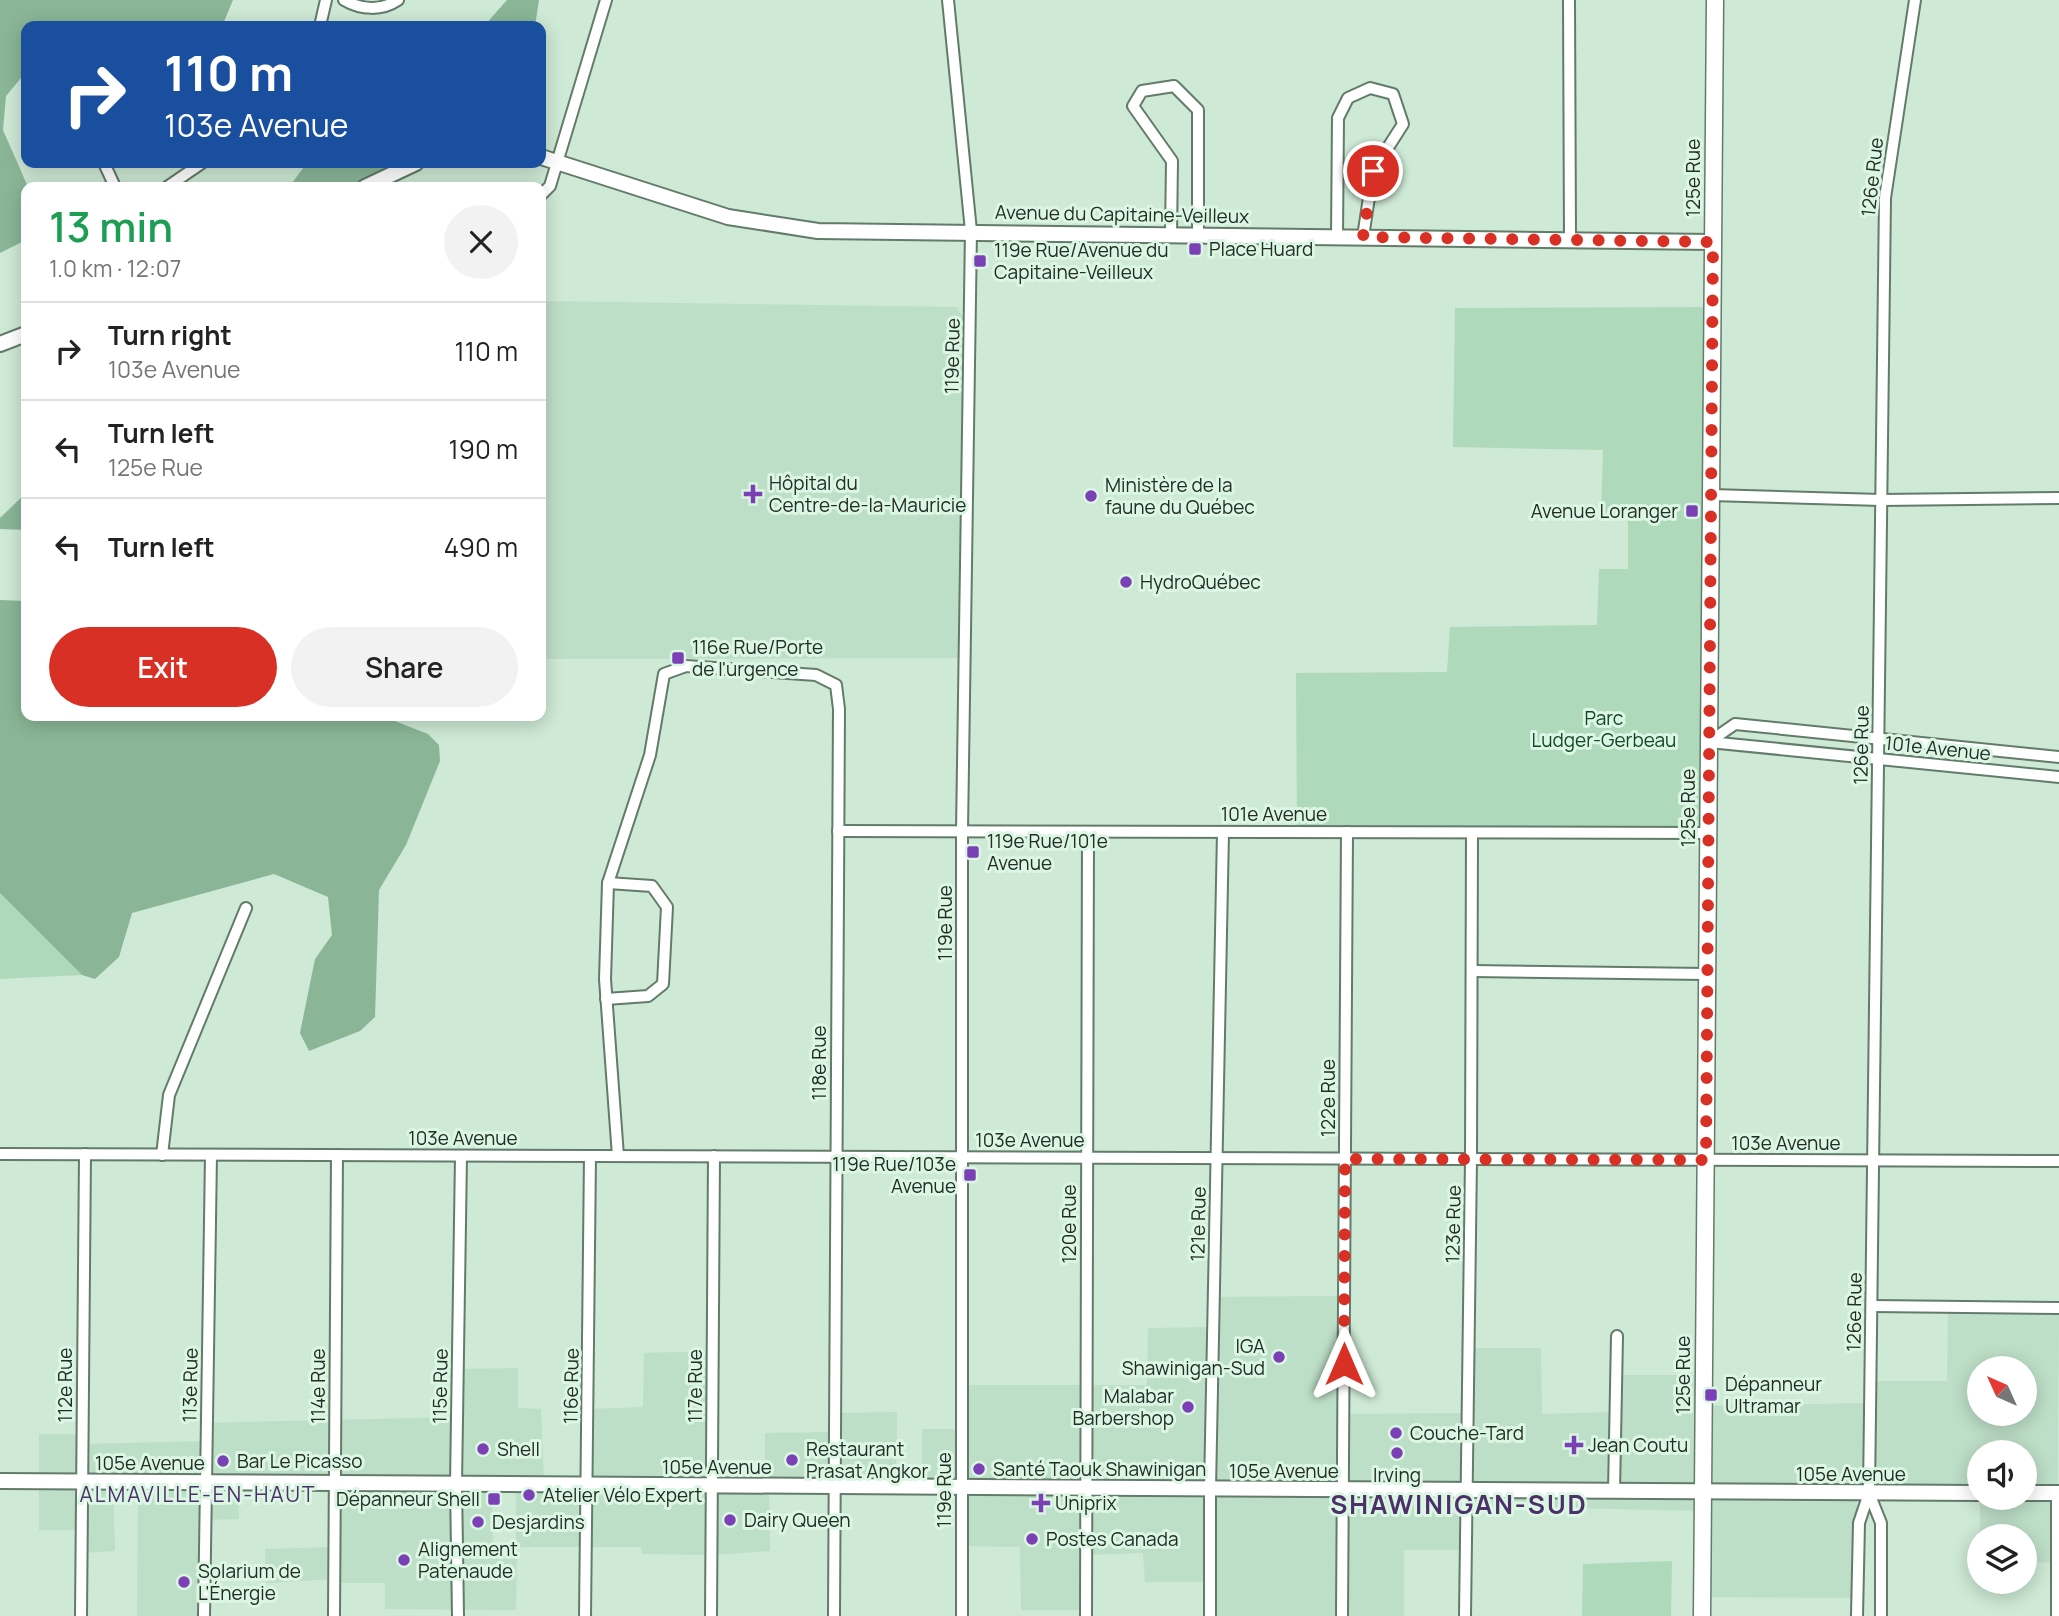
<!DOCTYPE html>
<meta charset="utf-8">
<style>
:root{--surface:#fff;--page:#f2f2f2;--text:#222;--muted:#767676;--line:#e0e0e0;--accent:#d93025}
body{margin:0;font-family:Manrope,sans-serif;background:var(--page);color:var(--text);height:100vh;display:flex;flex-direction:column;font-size:26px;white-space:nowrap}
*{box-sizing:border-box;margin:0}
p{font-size:23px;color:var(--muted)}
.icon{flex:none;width:38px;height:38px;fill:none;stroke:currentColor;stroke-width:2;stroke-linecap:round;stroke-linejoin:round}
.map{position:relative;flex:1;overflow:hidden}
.panel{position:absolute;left:21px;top:182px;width:525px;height:539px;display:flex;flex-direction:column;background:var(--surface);border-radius:14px;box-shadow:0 4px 18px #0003}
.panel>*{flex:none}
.top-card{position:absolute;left:21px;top:21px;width:525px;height:147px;border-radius:14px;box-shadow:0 4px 18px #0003;background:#1a4fa0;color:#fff;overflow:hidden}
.needle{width:46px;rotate:315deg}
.controls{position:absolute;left:1967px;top:1356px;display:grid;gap:14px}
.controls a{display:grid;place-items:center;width:70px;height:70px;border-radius:50%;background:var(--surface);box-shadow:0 4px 18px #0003;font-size:35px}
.pin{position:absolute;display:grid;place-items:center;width:60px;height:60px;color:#fff;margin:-30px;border:4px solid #fff;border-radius:50%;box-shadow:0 2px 7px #0007}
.me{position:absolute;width:77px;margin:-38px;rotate:0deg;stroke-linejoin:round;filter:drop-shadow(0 0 5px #0008)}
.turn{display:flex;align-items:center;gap:24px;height:147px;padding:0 28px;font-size:32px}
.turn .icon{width:91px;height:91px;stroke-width:2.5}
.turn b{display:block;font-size:49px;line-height:60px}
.round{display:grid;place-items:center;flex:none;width:74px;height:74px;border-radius:37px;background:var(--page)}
.summary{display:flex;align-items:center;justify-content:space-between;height:119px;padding:0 28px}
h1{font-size:42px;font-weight:600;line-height:52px;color:#1e9e55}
.cta{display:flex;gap:14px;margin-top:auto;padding:14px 28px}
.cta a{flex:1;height:80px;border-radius:42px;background:var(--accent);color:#fff;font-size:28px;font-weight:600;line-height:80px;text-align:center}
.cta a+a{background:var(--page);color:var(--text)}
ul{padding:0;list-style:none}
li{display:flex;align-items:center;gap:21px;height:98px;padding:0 28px;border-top:2px solid var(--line)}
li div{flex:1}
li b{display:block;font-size:26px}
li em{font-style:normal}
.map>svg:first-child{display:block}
.built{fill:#bddec7;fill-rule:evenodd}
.green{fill:#aed9bb}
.forest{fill:#8ab697}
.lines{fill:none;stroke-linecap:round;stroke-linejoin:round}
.minor-casing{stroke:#637b6a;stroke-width:14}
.tertiary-casing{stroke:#637b6a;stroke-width:18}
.secondary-casing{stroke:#637b6a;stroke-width:19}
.minor{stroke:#fff;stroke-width:10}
.tertiary{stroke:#fff;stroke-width:14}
.secondary{stroke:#fff;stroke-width:16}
.route{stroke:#d93025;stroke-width:12;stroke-dasharray:0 21.6}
.poi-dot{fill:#7c40b6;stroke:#dbf6e2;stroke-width:2.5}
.labels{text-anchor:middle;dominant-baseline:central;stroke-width:6;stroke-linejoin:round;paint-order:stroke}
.street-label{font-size:19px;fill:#232d26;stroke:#dbf6e2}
.poi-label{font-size:19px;fill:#232d26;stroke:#dbf6e2;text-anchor:start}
.park-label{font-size:19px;fill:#134729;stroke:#dbf6e2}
.neighbourhood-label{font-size:21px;letter-spacing:2px;fill:#4c306a;stroke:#dbf6e2}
.district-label{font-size:26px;font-weight:bold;letter-spacing:2px;fill:#4c306a;stroke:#dbf6e2}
</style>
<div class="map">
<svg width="2059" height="1616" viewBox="0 0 2059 1616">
<rect width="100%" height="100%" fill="#cee9d5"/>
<g class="built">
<polygon points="541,301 957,307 970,330 959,658 541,659"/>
<path d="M1344 1296V1414L1469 1413 1468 1348H1541L1542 1414 1615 1412 1617 1375H1704V1406L1870 1403 1871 1381H1947L1948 1307 2059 1308 2057 1562 2025 1563V1536H1980V1498H2025V1452H1979V1493H1857V1598L1703 1597 1700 1511 1474 1506 1465 1550H1404V1616H1210V1582H1145L1143 1553 1086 1555V1610H1021L1020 1547 962 1546V1488L769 1487 770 1551 711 1555 642 1554 641 1547H516V1485H492L493 1554H517L516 1610 385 1609V1583H334V1579L266 1583 265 1549 334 1547 335 1484 238 1483 239 1519 206 1520 204 1616H137L138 1482H113L115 1551 81 1553V1530H39V1434H82L83 1444 206 1441 207 1423 457 1417 458 1369 518 1368V1408L541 1409 544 1484 587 1485 588 1409 643 1407 644 1353 715 1351 712 1486H765V1433L835 1432V1413L897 1412 896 1481H922V1429H962V1385H1147L1148 1328 1213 1327 1214 1297ZM1979 1368H2025V1414H1979Z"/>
</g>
<g class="green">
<polygon points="1712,307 1710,833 1297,832 1296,673 1447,672 1450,627 1597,625 1599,569 1628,569 1628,518 1601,517 1603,450 1453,447 1455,308"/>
<polygon points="0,893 82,975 0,979"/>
<polygon points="1672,1561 1671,1616 1582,1616 1583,1564"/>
</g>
<g class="forest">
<polygon points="0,0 233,0 223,24 26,26 26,72 6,96 3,130 28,187 26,240 0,253"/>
<polygon points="507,0 539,0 535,26 484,26"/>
<polygon points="307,163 416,163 365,187 289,187"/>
<polygon points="26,493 26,530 0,529 0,518"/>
<polygon points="0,600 26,601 26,716 382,716 428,734 439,745 440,761 406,845 379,890 375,1017 360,1031 309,1051 300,1033 315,959 332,935 328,897 274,874 132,913 119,957 95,979 82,975 0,893"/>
</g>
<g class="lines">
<defs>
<g id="minor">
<path d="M344 0C361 10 382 11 398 0"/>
<polyline points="948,0 971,231 962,831 962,1616"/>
<polyline points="1569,0 1570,240"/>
<polyline points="320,26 326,0"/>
<polyline points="104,163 115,187"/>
<polyline points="167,187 202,163"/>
<polyline points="541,195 550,186 606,0"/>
<polyline points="1171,234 1172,161 1133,106 1142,91 1174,86 1198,110 1198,234"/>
<polyline points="1337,236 1338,118 1348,98 1370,88 1393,94 1403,124 1373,171 1363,237"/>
<polyline points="1711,495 1881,500 2059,498"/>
<polyline points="1709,742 1735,724 2059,757"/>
<polyline points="1709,742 2059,777"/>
<polyline points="838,831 1710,833"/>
<polyline points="1472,971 1707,974"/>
<polyline points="606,999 648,996 663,984 667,907 652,886 608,883"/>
<polyline points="0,1154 2059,1161"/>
<polyline points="162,1155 169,1095 246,908"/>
<polyline points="618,1156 605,979 608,883 650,755 664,674 686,666 816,675 836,685 839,709 834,1616"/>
<polyline points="1872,1306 2059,1308"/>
<polyline points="1614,1492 1617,1336"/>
<polyline points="1869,1493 1881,1523 1881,1616"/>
<polyline points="2057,1493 2057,1616"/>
<polyline points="81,1616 85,1154"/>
<polyline points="204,1616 211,1155"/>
<polyline points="334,1616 337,1155"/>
<polyline points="458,1616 456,1484 461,1156"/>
<polyline points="585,1616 590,1156"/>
<polyline points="711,1616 714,1156"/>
<polyline points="1086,1616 1088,832"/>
<polyline points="1210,1616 1210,1489 1223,832"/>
<polyline points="1342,1616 1347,832"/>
<polyline points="1465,1616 1471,1159 1472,833"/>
<polyline points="1857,1616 1859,1523 1869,1493 1885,198 1915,0"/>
</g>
<g id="tertiary">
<polyline points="541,157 728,217 818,231 1713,242"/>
<polyline points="365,187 416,163"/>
<polyline points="0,344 26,334"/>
<polyline points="0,1481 1979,1493"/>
<polyline points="2025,1493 2059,1493"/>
</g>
<polyline id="secondary" points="1702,1616 1715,0"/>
</defs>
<use href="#minor" class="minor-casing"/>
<use href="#tertiary" class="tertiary-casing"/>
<use href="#secondary" class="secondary-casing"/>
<use href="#minor" class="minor"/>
<use href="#tertiary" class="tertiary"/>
<use href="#secondary" class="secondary"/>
</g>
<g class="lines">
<polyline class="route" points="1344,1364 1345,1159 1706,1160 1713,242 1363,237 1373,171"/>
</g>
<g class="poi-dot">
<rect x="1188" y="242" width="14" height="14" rx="3.5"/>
<rect x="973" y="254" width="14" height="14" rx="3.5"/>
<path d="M749.5 483.5h7v7h7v7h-7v7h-7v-7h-7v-7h7z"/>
<circle cx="1091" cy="496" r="7"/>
<rect x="1685" y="504" width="14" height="14" rx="3.5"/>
<circle cx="1126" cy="582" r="7"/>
<rect x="671" y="651" width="14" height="14" rx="3.5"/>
<rect x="966" y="845" width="14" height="14" rx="3.5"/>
<rect x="963" y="1168" width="14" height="14" rx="3.5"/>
<circle cx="1279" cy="1357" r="7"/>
<rect x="1704" y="1388" width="14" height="14" rx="3.5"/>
<circle cx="1188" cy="1407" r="7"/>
<circle cx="1396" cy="1433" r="7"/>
<path d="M1570.5 1434.5h7v7h7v7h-7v7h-7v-7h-7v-7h7z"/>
<circle cx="483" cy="1449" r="7"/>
<circle cx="1397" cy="1453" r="7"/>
<circle cx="792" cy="1460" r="7"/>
<circle cx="223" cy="1461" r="7"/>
<circle cx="979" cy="1469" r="7"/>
<circle cx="529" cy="1495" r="7"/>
<rect x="487" y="1492" width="14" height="14" rx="3.5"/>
<path d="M1037.5 1492.5h7v7h7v7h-7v7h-7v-7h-7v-7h7z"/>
<circle cx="730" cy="1520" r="7"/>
<circle cx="478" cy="1522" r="7"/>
<circle cx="1032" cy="1539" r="7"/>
<circle cx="404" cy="1560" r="7"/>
<circle cx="184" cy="1582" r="7"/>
</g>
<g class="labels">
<g class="street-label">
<text transform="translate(1872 177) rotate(-84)">126e Rue</text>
<text transform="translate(1693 178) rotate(-90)">125e Rue</text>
<text transform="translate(1122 214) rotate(1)">Avenue du Capitaine-Veilleux</text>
<text transform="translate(952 356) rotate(-89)">119e Rue</text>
<text transform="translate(1861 745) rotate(-89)">126e Rue</text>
<text transform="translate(1938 748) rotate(6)">101e Avenue</text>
<text transform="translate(1688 808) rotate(-90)">125e Rue</text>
<text x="1274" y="814">101e Avenue</text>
<text transform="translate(945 923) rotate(-90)">119e Rue</text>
<text transform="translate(819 1063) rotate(-90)">118e Rue</text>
<text transform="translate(1328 1098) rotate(-90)">122e Rue</text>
<text x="463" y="1138">103e Avenue</text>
<text x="1030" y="1140">103e Avenue</text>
<text x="1786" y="1143">103e Avenue</text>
<text transform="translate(1069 1224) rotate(-90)">120e Rue</text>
<text transform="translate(1198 1224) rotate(-89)">121e Rue</text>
<text transform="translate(1453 1224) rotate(-89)">123e Rue</text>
<text transform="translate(1854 1312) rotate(-89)">126e Rue</text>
<text transform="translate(1683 1375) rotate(-90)">125e Rue</text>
<text transform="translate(65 1385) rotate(-90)">112e Rue</text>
<text transform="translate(190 1385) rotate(-89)">113e Rue</text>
<text transform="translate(318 1386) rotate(-90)">114e Rue</text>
<text transform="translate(440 1386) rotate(-89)">115e Rue</text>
<text transform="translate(571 1386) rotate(-89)">116e Rue</text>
<text transform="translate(695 1386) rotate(-90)">117e Rue</text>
<text x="150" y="1463">105e Avenue</text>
<text x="717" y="1467">105e Avenue</text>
<text x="1284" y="1471">105e Avenue</text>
<text x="1851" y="1474">105e Avenue</text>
<text transform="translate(944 1490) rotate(-90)">119e Rue</text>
</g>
<g class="poi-label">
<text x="1209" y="249">Place Huard</text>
<text x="994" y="250">119e Rue/Avenue du<tspan x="994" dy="22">Capitaine-Veilleux</tspan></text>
<text x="769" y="483">Hôpital du<tspan x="769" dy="22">Centre-de-la-Mauricie</tspan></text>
<text x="1105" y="485">Ministère de la<tspan x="1105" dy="22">faune du Québec</tspan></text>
<text x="1678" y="511" text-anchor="end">Avenue Loranger</text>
<text x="1140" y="582">HydroQuébec</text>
<text x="692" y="647">116e Rue/Porte<tspan x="692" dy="22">de l'urgence</tspan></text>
<text x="987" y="841">119e Rue/101e<tspan x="987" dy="22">Avenue</tspan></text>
<text x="956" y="1164" text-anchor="end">119e Rue/103e<tspan x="956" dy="22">Avenue</tspan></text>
<text x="1265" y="1346" text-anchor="end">IGA<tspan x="1265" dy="22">Shawinigan-Sud</tspan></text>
<text x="1725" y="1384">Dépanneur<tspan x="1725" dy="22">Ultramar</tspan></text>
<text x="1174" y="1396" text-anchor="end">Malabar<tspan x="1174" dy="22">Barbershop</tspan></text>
<text x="1410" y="1433">Couche-Tard</text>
<text x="1588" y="1445">Jean Coutu</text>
<text x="497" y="1449">Shell</text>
<text x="806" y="1449">Restaurant<tspan x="806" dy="22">Prasat Angkor</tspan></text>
<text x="237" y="1461">Bar Le Picasso</text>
<text x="993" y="1469">Santé Taouk Shawinigan</text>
<text x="1397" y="1475" text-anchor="middle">Irving</text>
<text x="543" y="1495">Atelier Vélo Expert</text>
<text x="480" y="1499" text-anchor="end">Dépanneur Shell</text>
<text x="1055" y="1503">Uniprix</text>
<text x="744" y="1520">Dairy Queen</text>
<text x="492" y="1522">Desjardins</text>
<text x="1046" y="1539">Postes Canada</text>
<text x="418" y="1549">Alignement<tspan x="418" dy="22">Patenaude</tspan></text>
<text x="198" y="1571">Solarium de<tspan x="198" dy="22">L'Énergie</tspan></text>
</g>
<g class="park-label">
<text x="1604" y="718">Parc<tspan x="1604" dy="22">Ludger-Gerbeau</tspan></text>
</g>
<g class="neighbourhood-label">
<text x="198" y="1494">ALMAVILLE-EN-HAUT</text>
</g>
<g class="district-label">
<text x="1459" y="1504">SHAWINIGAN-SUD</text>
</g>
</g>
</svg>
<div class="controls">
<a><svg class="needle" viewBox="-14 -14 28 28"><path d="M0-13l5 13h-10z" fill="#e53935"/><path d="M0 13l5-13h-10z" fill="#767676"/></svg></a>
<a><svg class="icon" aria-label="sound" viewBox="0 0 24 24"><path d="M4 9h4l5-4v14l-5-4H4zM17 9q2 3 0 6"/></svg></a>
<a><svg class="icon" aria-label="layers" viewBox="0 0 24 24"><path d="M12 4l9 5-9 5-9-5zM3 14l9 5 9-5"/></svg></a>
</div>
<div class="pin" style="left:1373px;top:171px;background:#d93025"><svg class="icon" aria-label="arrive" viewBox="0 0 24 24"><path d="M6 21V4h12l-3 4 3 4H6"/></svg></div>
<svg class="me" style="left:1344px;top:1364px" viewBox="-20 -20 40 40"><path d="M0-17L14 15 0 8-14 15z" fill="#d93025" stroke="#fff" stroke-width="4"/></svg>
<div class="top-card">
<div class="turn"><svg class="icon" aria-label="right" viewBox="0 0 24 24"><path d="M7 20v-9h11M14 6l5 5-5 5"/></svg><div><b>110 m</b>103e Avenue</div></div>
</div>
<section class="panel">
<div class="summary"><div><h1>13 min</h1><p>1.0 km · 12:07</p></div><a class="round"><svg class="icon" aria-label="close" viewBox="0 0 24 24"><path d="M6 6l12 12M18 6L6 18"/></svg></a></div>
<ul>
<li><svg class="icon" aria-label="right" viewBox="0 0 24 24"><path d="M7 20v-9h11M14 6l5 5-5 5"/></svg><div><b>Turn right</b><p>103e Avenue</p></div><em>110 m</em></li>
<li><svg class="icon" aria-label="left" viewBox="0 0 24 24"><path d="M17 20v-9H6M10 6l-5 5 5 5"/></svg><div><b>Turn left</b><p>125e Rue</p></div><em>190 m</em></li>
<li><svg class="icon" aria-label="left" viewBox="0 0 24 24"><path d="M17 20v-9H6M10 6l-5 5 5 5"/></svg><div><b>Turn left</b></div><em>490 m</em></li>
</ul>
<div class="cta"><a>Exit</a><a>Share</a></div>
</section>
</div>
